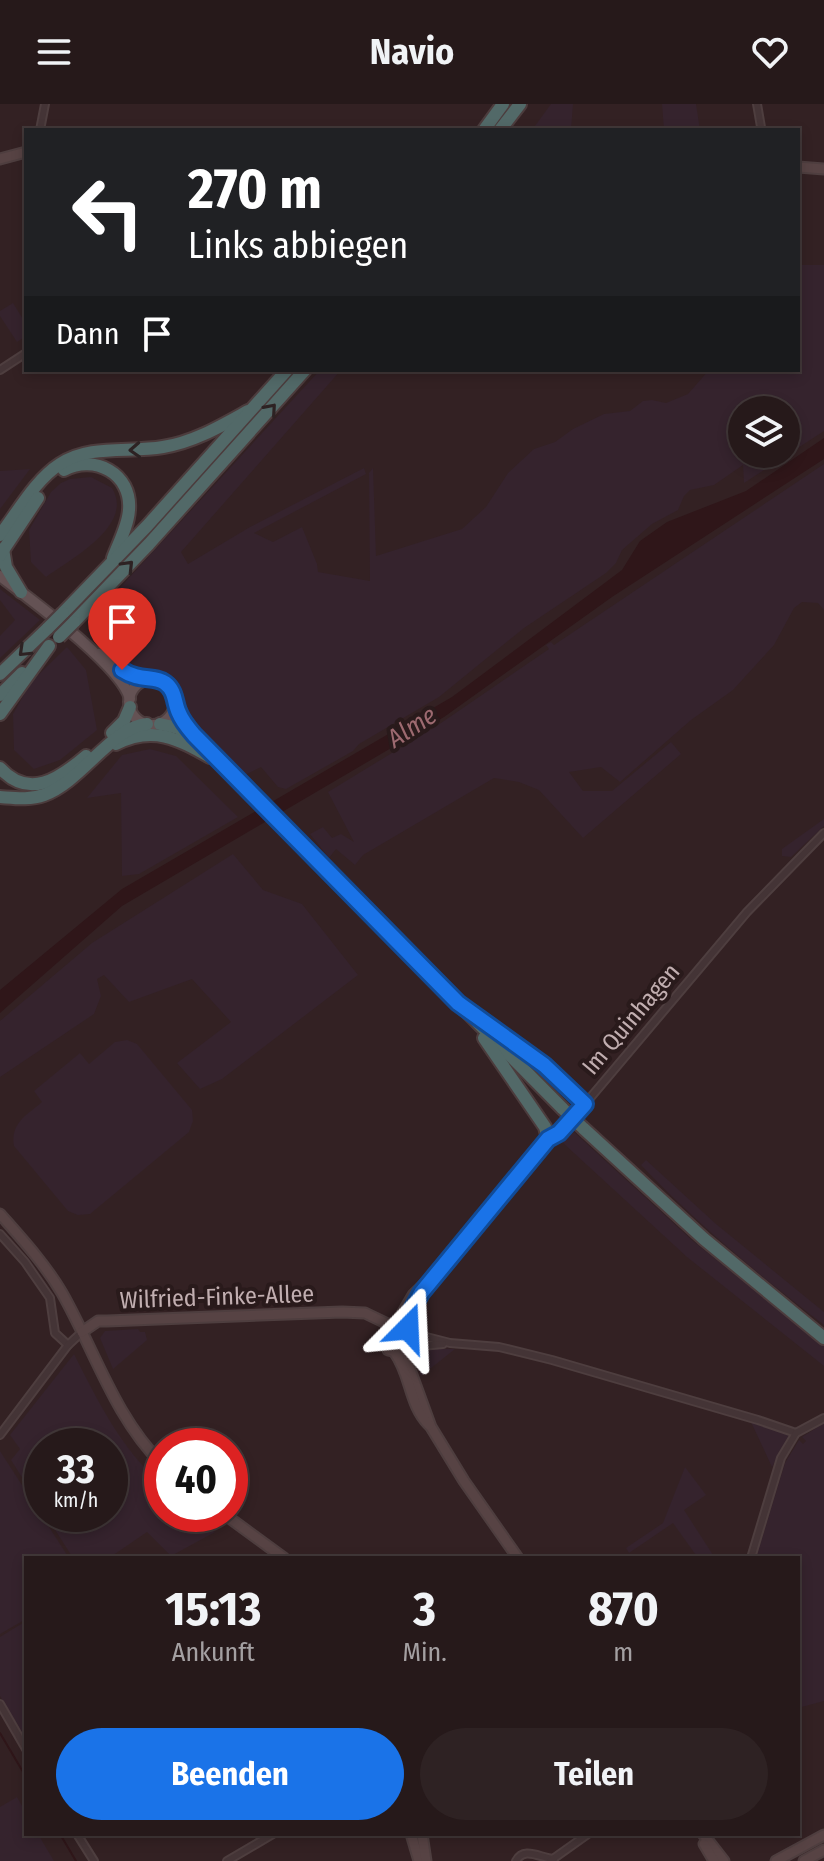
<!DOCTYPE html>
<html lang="de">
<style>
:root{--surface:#26191a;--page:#2e2223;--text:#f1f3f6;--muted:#a4a0a2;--line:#423839;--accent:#1a73e8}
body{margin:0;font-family:"Fira Sans Condensed",sans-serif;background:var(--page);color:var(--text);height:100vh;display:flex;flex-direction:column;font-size:30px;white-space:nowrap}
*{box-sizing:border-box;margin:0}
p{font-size:26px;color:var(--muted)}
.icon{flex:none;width:44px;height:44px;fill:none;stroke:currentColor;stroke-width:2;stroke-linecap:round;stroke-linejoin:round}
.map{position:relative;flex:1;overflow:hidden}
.drawer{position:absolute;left:24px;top:1452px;width:776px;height:280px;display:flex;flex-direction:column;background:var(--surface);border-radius:0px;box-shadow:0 4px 12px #0003,0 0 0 2px var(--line)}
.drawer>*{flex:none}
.banner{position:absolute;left:24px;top:24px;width:776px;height:244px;border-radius:0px;box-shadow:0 4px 12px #0003,0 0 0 2px var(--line);background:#202124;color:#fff;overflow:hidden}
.buttons{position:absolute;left:728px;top:292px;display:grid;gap:16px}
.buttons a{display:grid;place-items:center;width:72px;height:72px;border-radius:50%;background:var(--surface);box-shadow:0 4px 12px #0003,0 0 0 2px var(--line);font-size:40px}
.speed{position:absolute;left:24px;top:1324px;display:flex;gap:16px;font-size:40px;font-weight:700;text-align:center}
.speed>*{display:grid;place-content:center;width:104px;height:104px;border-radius:50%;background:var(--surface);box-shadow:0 4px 12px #0003,0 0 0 2px var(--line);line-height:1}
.speed small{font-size:20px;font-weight:400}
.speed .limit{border:12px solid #d22;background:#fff;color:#111}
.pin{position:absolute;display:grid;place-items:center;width:68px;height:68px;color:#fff;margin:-82px -34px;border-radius:50% 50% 50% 0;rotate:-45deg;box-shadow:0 0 8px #0007}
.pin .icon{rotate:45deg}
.me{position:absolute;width:88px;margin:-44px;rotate:21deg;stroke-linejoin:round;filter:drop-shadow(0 0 6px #0008)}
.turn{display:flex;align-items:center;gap:28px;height:168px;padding:0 32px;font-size:36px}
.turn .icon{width:104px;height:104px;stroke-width:2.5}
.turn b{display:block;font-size:56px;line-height:68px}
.then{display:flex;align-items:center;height:76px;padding:0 32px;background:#0003;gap:16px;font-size:30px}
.eta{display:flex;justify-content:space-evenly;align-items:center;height:136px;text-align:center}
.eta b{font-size:48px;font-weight:700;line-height:56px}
.button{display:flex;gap:16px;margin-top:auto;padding:16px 32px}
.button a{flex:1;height:92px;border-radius:48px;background:var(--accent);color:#fff;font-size:32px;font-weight:700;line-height:92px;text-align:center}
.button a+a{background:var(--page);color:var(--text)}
header{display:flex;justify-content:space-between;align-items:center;height:104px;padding:0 32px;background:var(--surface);font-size:36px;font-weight:700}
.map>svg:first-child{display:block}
.green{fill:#35232d;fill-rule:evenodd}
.water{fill:#2f1619}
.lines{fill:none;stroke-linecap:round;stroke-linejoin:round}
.stream{stroke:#2f1619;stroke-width:2}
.street-casing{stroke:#4e3e3f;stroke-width:10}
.secondary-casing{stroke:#4e3e3f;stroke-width:13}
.primary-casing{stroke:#4e3e3f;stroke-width:14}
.highway-casing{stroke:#4c3c3d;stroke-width:16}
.street{stroke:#443436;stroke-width:6}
.secondary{stroke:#574344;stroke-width:9}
.primary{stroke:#645254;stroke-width:10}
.highway{stroke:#526968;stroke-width:12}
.highway-bridge-casing{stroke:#4c3c3d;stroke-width:16;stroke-linecap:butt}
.highway-bridge{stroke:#526968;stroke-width:12}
.oneway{stroke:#2d2223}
.route-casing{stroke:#114b97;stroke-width:20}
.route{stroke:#1a73e8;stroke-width:14}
.labels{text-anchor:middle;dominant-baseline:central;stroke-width:8;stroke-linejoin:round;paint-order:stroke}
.street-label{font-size:24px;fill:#c1aeb0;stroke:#291a1b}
.water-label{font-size:26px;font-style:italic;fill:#9d6a70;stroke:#291a1b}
</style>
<header><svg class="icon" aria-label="menu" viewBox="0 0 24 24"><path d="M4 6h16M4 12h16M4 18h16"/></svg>Navio<svg class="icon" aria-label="heart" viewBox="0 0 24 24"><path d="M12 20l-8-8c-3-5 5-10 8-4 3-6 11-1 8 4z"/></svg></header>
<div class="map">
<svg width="824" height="1757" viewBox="0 0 824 1757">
<rect width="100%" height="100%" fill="#332123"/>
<g class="green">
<polygon points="551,0 573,0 571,26 532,26"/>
<polygon points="662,0 696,0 700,26 664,26"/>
<path d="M802 161H824V327L744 379 743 361 714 381 690 386 684 392 678 406 652 420 622 446 616 459 606 469 524 524 439 593 359 640 353 647 286 685 278 683 261 663 245 671 195 625 182 606V596L175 578 167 572 141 565 138 568 132 567 93 533V513L320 266H341L181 448 188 460 250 423 364 364 366 370 254 429 273 438 302 423 317 460 318 468 370 477 369 369 373 364 376 452 462 425 486 403 508 369 534 345 555 338 573 325 604 310 630 307 643 297 652 296 666 299 688 290 709 266H798V164ZM742 306H786V350H742Z"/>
<polygon points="13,199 26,220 26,232 17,238 0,212 0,207"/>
<polygon points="824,360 824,506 818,499 802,498 794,504 774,541 733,586 691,616 620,678 601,663 569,668 583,687 612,687 671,638 681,650 583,734 539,686 519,678 494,674 363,751 355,761 336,745 329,754 310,730 323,723 332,734 341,730 354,738 328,688 441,619 549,545 546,541 551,538 554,541"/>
<polygon points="30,365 0,405 0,367"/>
<path d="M91 373 112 384C135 421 71 455 46 473L31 458 29 426 51 388 61 379 70 375Z"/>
<polygon points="0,485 40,516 0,554 0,532 15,516 0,496"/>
<polygon points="67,543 86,566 97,626 60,656 34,665 14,646 13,610 31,578"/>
<polygon points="150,645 176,652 238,713 139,770 122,772 121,689 87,694 122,651"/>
<polygon points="824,715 824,722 791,753 782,752 782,745"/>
<polygon points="233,750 263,786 302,800 358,871 222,975 200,985 177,959 231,918 192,875 129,898 104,871 97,875 101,892 94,910 0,973 0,917 92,839"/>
<path d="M127 936 137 940 192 1006 193 1017 189 1028 90 1110 78 1111 68 1107 14 1042C10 1019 27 1011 42 998L34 987 80 949 89 960 115 938Z"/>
<polygon points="574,1028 693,1137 824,1242 824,1262 687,1153 562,1038"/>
<path d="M646 1056 716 1120 824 1208V1221C760 1172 697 1120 641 1061Z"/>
<polygon points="138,1225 140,1228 145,1228 147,1236 113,1265 100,1234 105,1227"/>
<polygon points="428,1244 455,1245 421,1272 417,1260 424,1253"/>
<path d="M74 1250C99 1299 120 1343 162 1381V1410H195L215 1428 171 1452 147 1428 109 1454H73L45 1410H110V1342H42V1405L11 1356 20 1345 10 1331Z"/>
<polygon points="751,1318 789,1331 772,1363"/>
<polygon points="824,1319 824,1597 798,1604 798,1454 756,1454 785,1359 799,1336 803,1340 806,1337 802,1333"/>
<polygon points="0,1347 69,1454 26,1454 26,1515 0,1530"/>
<polygon points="685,1363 706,1391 684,1406 713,1451 720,1454 698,1454 673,1419 629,1449 626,1444 663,1419"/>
<polygon points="26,1517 26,1635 0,1592 0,1533"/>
<polygon points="17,1693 26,1709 26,1730 38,1730 54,1757 0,1757 0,1703"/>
</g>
<polygon class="water" points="824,334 824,355 612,493 444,613 122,802 0,909 0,886 122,785 452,593 622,466 640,437 667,418 746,387"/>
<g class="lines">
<g class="stream">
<polyline points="0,1629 26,1673"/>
<polyline points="60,1730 76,1757"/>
</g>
<defs>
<g id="street">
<polyline points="757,0 761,23"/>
<polyline points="40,26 45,0"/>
<polyline points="0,266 26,249"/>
<polyline points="585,1000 747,808 824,729"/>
<polyline points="0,1130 25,1158 50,1194 55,1229 68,1241"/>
<polyline points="411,1229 450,1239 499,1243 552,1256 758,1316 796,1329"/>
<polyline points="411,1243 443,1240"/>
<polyline points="0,1331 68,1241 82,1228"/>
<polyline points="751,1454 781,1354 796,1329 824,1314"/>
<polyline points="0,1600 26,1645"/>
<polyline points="77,1730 94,1757"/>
<polyline points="227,1757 273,1730"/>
<path d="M516 1757C524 1742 540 1754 554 1755"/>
<polyline points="550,1757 588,1730"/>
</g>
<g id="secondary">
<polyline points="0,55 26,48"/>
<polyline points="798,63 824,65"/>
<path d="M0 1110C22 1135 45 1160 62 1189 95 1247 114 1312 162 1360"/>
<polyline points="396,1220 413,1191 453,1152 548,1035 559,1029 585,1000"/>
<polyline points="408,1224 397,1220 387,1225 383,1236 388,1246 401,1249 411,1242 413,1232 408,1219 414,1199"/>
<polyline points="82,1228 98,1217 107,1217 342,1208 365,1209 392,1222"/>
<polyline points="408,1246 408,1260 431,1323 464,1377 518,1454"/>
<path d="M395 1249C411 1271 409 1301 429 1321"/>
<polyline points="224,1410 284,1454"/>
<polyline points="411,1730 419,1757"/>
<polyline points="422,1730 426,1757"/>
<polyline points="703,1730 724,1757"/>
<polyline points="704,1740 714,1757"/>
<polyline points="776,1757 824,1731"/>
<polyline points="804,1757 824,1746"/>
</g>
<g id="primary">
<path d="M0 472C30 495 122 562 130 595"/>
<polyline points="99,550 128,570 146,576"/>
<circle cx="152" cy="598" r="23"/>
</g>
<g id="highway">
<polyline points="484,26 503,0"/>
<polyline points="500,26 520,0"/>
<path d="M64 366C94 350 132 369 129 406 128 422 119 438 113 454"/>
<path d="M0 431C18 408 35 376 60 360 90 340 129 349 163 343 194 338 221 322 248 307"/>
<polyline points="3,445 6,463 21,488"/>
<polyline points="0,451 38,394"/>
<polyline points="63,509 147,422 287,266"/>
<polyline points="74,518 149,440 305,266"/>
<polyline points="0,570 48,524"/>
<polyline points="0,591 22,569"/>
<polyline points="175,599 184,619 205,643 563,1005"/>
<polyline points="0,610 49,542"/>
<polyline points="160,620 178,624 190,632"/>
<polyline points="112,629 124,617 130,603"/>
<path d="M116 640C153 621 178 635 210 653"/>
<path d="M0 664C29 696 59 675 86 652"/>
<path d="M0 693C15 694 30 696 44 691 81 678 112 623 147 620"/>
<polyline points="492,925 544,961 585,1000"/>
<polyline points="484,934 545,1023 548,1035"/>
<polyline points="583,1024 704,1135 824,1234"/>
</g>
</defs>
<use href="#street" class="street-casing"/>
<use href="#secondary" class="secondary-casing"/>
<use href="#primary" class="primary-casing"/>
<use href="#highway" class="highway-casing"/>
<use href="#street" class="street"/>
<use href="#secondary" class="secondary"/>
<use href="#primary" class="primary"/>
<use href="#highway" class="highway"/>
<defs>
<g id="highway-bridge">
<polyline points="48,524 63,509"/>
<polyline points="59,533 74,518"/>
<polyline points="563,1005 583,1024"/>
</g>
</defs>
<use href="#highway-bridge" class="highway-bridge-casing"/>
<use href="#highway-bridge" class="highway-bridge"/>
</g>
<defs><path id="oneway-chevron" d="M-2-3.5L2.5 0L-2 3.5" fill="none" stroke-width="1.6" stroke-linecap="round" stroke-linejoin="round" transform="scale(2)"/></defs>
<g class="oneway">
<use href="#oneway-chevron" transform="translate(271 305) rotate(-49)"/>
<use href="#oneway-chevron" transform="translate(135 346) rotate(177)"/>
<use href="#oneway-chevron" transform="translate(128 462) rotate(-46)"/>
<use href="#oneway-chevron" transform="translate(24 547) rotate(136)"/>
</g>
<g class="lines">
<defs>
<path id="route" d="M122 566C140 578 154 571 165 579 176 587 174 599 179 609 182 617 188 624 194 631L458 899 544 961 585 1000 559 1029 548 1035 421 1189 409 1211 408 1224"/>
</defs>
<use href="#route" class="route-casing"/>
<use href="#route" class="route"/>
</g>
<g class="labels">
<g class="street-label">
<text transform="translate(631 915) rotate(-50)">Im Quinhagen</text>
<text transform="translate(217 1193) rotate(-2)">Wilfried-Finke-Allee</text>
</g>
<g class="water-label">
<text transform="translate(412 623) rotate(-33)">Alme</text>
</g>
</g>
</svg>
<div class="buttons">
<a><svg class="icon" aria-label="layers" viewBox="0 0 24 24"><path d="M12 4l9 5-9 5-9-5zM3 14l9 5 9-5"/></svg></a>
</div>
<div class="speed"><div>33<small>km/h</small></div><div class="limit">40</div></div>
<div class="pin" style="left:122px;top:566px;background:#d93025"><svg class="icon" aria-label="arrive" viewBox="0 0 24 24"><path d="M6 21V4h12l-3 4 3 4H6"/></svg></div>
<svg class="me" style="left:408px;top:1224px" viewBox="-20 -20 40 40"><path d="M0-17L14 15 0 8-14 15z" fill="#1a73e8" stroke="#fff" stroke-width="4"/></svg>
<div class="banner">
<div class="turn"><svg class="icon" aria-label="left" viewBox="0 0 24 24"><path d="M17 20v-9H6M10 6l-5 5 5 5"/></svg><div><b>270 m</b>Links abbiegen</div></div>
<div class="then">Dann<svg class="icon" aria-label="arrive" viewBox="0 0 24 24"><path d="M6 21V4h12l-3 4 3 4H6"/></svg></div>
</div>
<section class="drawer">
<div class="eta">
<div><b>15:13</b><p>Ankunft</p></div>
<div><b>3</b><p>Min.</p></div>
<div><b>870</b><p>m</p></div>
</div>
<div class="button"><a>Beenden</a><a>Teilen</a></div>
</section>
</div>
